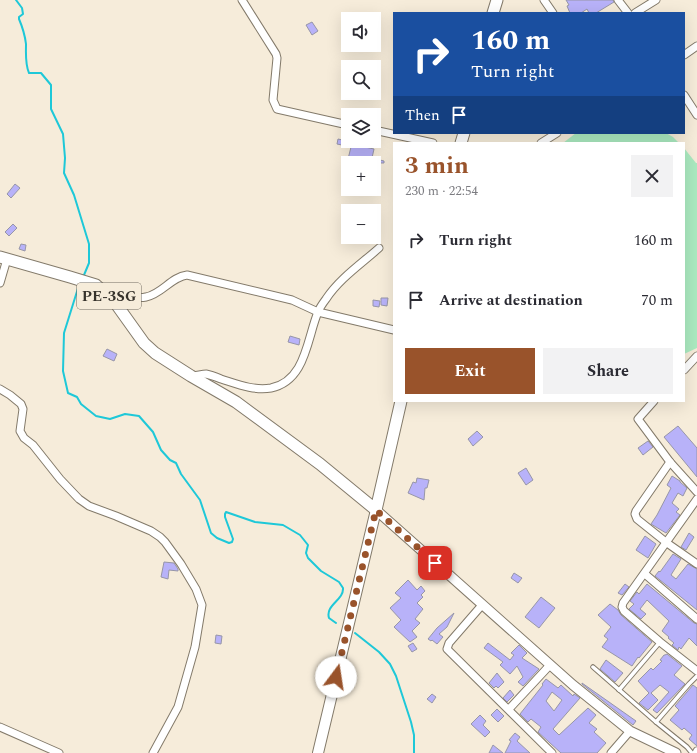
<!DOCTYPE html>
<meta charset="utf-8">
<style>
:root{--surface:#fff;--page:#f2f2f3;--text:#2b2b33;--muted:#7c7c81;--accent:#99532b}
body{margin:0;font-family:Spectral,serif;background:var(--page);color:var(--text);height:100vh;display:flex;flex-direction:column;font-size:15px;white-space:nowrap}
*{box-sizing:border-box;margin:0}
p{font-size:13px;color:var(--muted)}
.icon{flex:none;width:22px;height:22px;fill:none;stroke:currentColor;stroke-width:2;stroke-linecap:round;stroke-linejoin:round}
.map{position:relative;flex:1;overflow:hidden}
.drawer{position:absolute;left:393px;top:142px;width:292px;height:260px;display:flex;flex-direction:column;background:var(--surface);border-radius:0px;box-shadow:0 4px 16px #0002}
.drawer>*{flex:none}
.hud{position:absolute;left:393px;top:12px;width:292px;height:122px;border-radius:0px;box-shadow:0 4px 16px #0002;background:#1a4fa0;color:#fff;overflow:hidden}
.tools{position:absolute;left:341px;top:12px;display:grid;gap:8px}
.tools a{display:grid;place-items:center;width:40px;height:40px;border-radius:0px;background:var(--surface);box-shadow:0 4px 16px #0002;font-size:20px}
.pin{position:absolute;display:grid;place-items:center;width:34px;height:34px;color:#fff;margin:-17px;border-radius:8px;box-shadow:0 2px 6px #0006}
.me{position:absolute;width:44px;margin:-22px;rotate:14deg;stroke-linejoin:round;filter:drop-shadow(0 0 3px #0008)}
.turn{display:flex;align-items:center;gap:14px;height:84px;padding:0 12px;font-size:18px}
.turn .icon{width:52px;height:52px;stroke-width:2.5}
.turn b{display:block;font-size:28px;line-height:34px}
.then{display:flex;align-items:center;height:38px;padding:0 12px;background:#0003;gap:8px;font-size:15px}
.round{display:grid;place-items:center;flex:none;width:42px;height:42px;border-radius:0px;background:var(--page)}
.summary{display:flex;align-items:center;justify-content:space-between;height:68px;padding:0 12px}
h1{font-size:24px;font-weight:700;line-height:30px;color:var(--accent)}
.cta{display:flex;gap:8px;margin-top:auto;padding:8px 12px}
.cta a{flex:1;height:46px;border-radius:0px;background:var(--accent);color:#fff;font-size:16px;font-weight:700;line-height:46px;text-align:center}
.cta a+a{background:var(--page);color:var(--text)}
ul{padding:0;list-style:none}
li{display:flex;align-items:center;gap:12px;height:60px;padding:0 12px}
li div{flex:1}
li b{display:block;font-size:15px}
li em{font-style:normal}
.map>svg:first-child{display:block}
.green{fill:#abeac0}
.lines{fill:none;stroke-linecap:round;stroke-linejoin:round}
.stream{stroke:#1ec8d8;stroke-width:2}
.building{fill:#b8b2f9;stroke:#9796a8;fill-rule:evenodd}
.service-casing{stroke:#837a6a;stroke-width:5.5}
.minor-casing{stroke:#837a6a;stroke-width:9}
.secondary-casing{stroke:#837a6a;stroke-width:11}
.primary-casing{stroke:#837a6a;stroke-width:12}
.trunk-casing{stroke:#837a6a;stroke-width:13}
.service{stroke:#fff;stroke-width:3.5}
.minor{stroke:#fff;stroke-width:7}
.secondary{stroke:#fff;stroke-width:9}
.primary{stroke:#fff;stroke-width:10}
.trunk{stroke:#fff;stroke-width:11}
.route{stroke:#99532b;stroke-width:7;stroke-dasharray:0 12.6}
.labels{text-anchor:middle;dominant-baseline:central;stroke-width:3;stroke-linejoin:round;paint-order:stroke}
.shield{fill:#f6ecda;stroke:#706a60;stroke-width:1}
.shield-label{font-size:15px;font-weight:bold;fill:#36322b}
</style>
<div class="map">
<svg width="697" height="753" viewBox="0 0 697 753">
<rect width="100%" height="100%" fill="#f6ecda"/>
<g class="green">
<polygon points="576,133 666,133 673,137 679,143 563,143"/>
<polygon points="684,148 696,163 697,163 697,348 684,354"/>
</g>
<g class="lines">
<g class="stream">
<path d="M16 0 22 8 23 14 19 17V19C22 26 25 36 26 44 26 54 25 64 29 73H41L51 85V109L63 134 65 158 64 173 74 195 89 244V263L84 275"/>
<path d="M79 285 64 333 63 371 68 393 77 397 81 404 96 416 110 419 125 414 139 416 153 432 161 450 170 460 176 463 181 474 200 500 211 533 217 538 229 543 232 542 233 539 225 517V514L226 512 255 522 283 525 300 535 308 545 306 553 308 558 321 571 339 582 343 588C344 600 325 605 329 618L336 623"/>
<polyline points="355,633 379,652 390,664 396,676 411,722 414,735 414,753"/>
</g>
</g>
<g class="building">
<polygon points="566,0 613,0 614,2 596,13 589,13 587,9 581,13 570,13 567,6 569,5"/>
<polygon points="312,22 318,31 312,35 306,25"/>
<polygon points="338,139 356,143 356,145 374,149 372,158 384,161 384,163 361,163 348,159 351,147 337,144"/>
<polygon points="15,184 20,188 11,198 7,194"/>
<polygon points="13,224 17,228 9,236 5,232"/>
<polygon points="21,244 26,245 25,251 19,249"/>
<polygon points="381,298 388,298 387,306 381,305"/>
<polygon points="373,300 380,301 379,307 373,306"/>
<polygon points="290,336 300,339 299,345 288,342"/>
<polygon points="107,349 117,354 114,361 103,356"/>
<polygon points="678,426 697,448 697,477 664,437"/>
<polygon points="477,431 483,437 473,446 468,439"/>
<polygon points="648,441 653,447 643,455 638,448"/>
<polygon points="526,468 533,480 526,485 518,473"/>
<polygon points="672,476 680,481 680,482 687,488 683,496 678,493 672,503 679,509 676,512 680,515 666,533 651,524 657,515 671,488 667,485"/>
<polygon points="417,478 429,480 427,488 425,488 424,500 408,493 413,482 416,483"/>
<polygon points="689,533 694,537 686,550 681,547"/>
<polygon points="645,536 656,544 648,558 636,550"/>
<polygon points="673,554 681,559 671,575 676,579 688,564 697,569 697,610 655,576 659,571 660,572"/>
<polygon points="164,562 174,563 178,569 178,571 169,570 168,579 161,577"/>
<polygon points="514,573 522,578 518,583 511,578"/>
<polygon points="408,580 417,590 421,586 425,591 421,595 423,597 417,603 423,609 415,619 420,623 412,631 417,637 410,642 394,627 401,620 390,608 401,598 395,593"/>
<polygon points="625,584 629,587 622,595 618,593"/>
<polygon points="647,584 694,623 697,624 697,646 689,638 681,649 679,647 678,650 672,645 674,643 668,638 669,637 662,631 669,621 647,600 640,609 646,614 641,619 629,609 634,604 630,601 637,592 639,594"/>
<polygon points="541,597 555,608 539,628 525,617"/>
<polygon points="610,604 618,610 621,615 652,642 639,658 638,657 632,666 602,647 608,639 604,636 611,627 598,615"/>
<polygon points="454,613 447,627 439,634 443,637 437,644 432,640 431,641 428,639 437,628"/>
<polygon points="216,635 222,636 221,644 215,643"/>
<polygon points="413,643 417,649 412,652 408,646"/>
<polygon points="488,643 510,660 514,655 511,653 519,645 527,653 522,658 539,669 523,686 518,682 523,677 517,666 510,674 500,665 503,662 484,648"/>
<polygon points="667,654 682,666 674,675 685,684 657,713 653,710 669,692 660,685 651,693 658,700 648,710 639,703 649,693 638,681 651,668 653,670 662,661 660,660 664,655 665,655"/>
<polygon points="606,660 623,673 615,682 600,669"/>
<polygon points="497,673 504,682 498,688 496,686 494,688 489,683"/>
<path d="M546 679 558 688 561 685 573 696 574 694 580 698 553 729 559 735 588 708 596 715 589 723 597 729 594 732 606 743 597 753H561L538 732 541 727 531 719 528 722 520 714 543 685 542 684ZM552 692 562 700 554 711 546 701Z"/>
<polygon points="582,683 636,721 633,725 582,684"/>
<polygon points="693,685 697,688 697,746 689,739 692,735 684,728 682,730 670,720 679,710 675,706"/>
<polygon points="510,690 514,695 507,702 503,698"/>
<polygon points="432,694 436,697 432,703 427,699"/>
<polygon points="497,709 504,716 498,722 491,715"/>
<polygon points="480,715 486,721 483,725 490,732 485,737 471,724"/>
<polygon points="515,733 520,737 517,741 530,753 505,753 511,741 509,740"/>
<polygon points="493,745 503,753 489,753"/>
</g>
<g class="lines">
<defs>
<g id="service">
<polyline points="593,667 656,722 687,747 692,753"/>
<polyline points="619,690 660,642"/>
<polyline points="656,722 689,684 697,676"/>
</g>
<g id="minor">
<polyline points="242,0 276,54 277,58 273,100 277,109 348,125"/>
<polyline points="544,0 553,13"/>
<polyline points="618,0 628,13"/>
<polyline points="635,13 656,0"/>
<polyline points="684,55 697,46"/>
<polyline points="684,95 697,115"/>
<polyline points="374,130 433,143"/>
<polyline points="541,143 557,133"/>
<polyline points="0,283 7,259"/>
<path d="M107 294C121 293 133 300 146 297 162 294 171 277 187 275L292 300 318 312 394 330"/>
<polyline points="684,370 697,356"/>
<path d="M191 376C196 376 202 374 206 374 211 375 216 377 221 379 237 384 254 391 271 388 306 381 307 338 318 312 320 307 323 303 326 299 339 279 361 264 379 248"/>
<polyline points="0,389 10,395 21,404 23,409 20,431 24,438 33,445 60,479 79,499 89,506 116,516 151,531 160,537 165,542 181,564 196,589 202,605 195,647 178,707 153,753"/>
<polyline points="654,401 638,419 670,462 697,492"/>
<polyline points="670,462 636,511 635,514 637,519 667,543 697,564"/>
<polyline points="697,499 623,603 622,607 624,611 660,642 697,671"/>
<polyline points="645,574 697,619"/>
<polyline points="482,605 449,643 447,649 552,753"/>
<polyline points="509,709 550,665"/>
<polyline points="0,727 59,753"/>
<polyline points="611,753 630,731"/>
<polyline points="696,753 697,751"/>
</g>
<polyline id="secondary" points="376,510 573,685 630,731 676,753"/>
<polyline id="primary" points="318,753 376,510"/>
<g id="trunk">
<polyline points="493,13 497,0"/>
<polyline points="461,143 464,133"/>
<polyline points="0,257 70,277 96,285 114,301 144,343 155,353 191,376 236,402 320,464 376,510 401,401"/>
</g>
</defs>
<use href="#service" class="service-casing"/>
<use href="#minor" class="minor-casing"/>
<use href="#secondary" class="secondary-casing"/>
<use href="#primary" class="primary-casing"/>
<use href="#trunk" class="trunk-casing"/>
<use href="#service" class="service"/>
<use href="#minor" class="minor"/>
<use href="#secondary" class="secondary"/>
<use href="#primary" class="primary"/>
<use href="#trunk" class="trunk"/>
</g>
<g class="lines">
<polyline class="route" points="336,677 376,510 435,563"/>
</g>
<g class="labels">
<rect class="shield" x="77" y="283" width="64" height="26" rx="3"/>
<g class="shield-label">
<text x="109" y="296">PE-3SG</text>
</g>
</g>
</svg>
<div class="tools">
<a><svg class="icon" aria-label="sound" viewBox="0 0 24 24"><path d="M4 9h4l5-4v14l-5-4H4zM17 9q2 3 0 6"/></svg></a>
<a><svg class="icon" aria-label="search" viewBox="0 0 24 24"><circle cx="10" cy="10" r="6"/><path d="M15 15l6 6"/></svg></a>
<a><svg class="icon" aria-label="layers" viewBox="0 0 24 24"><path d="M12 4l9 5-9 5-9-5zM3 14l9 5 9-5"/></svg></a>
<a>+</a>
<a>−</a>
</div>
<div class="pin" style="left:435px;top:563px;background:#d93025"><svg class="icon" aria-label="arrive" viewBox="0 0 24 24"><path d="M6 21V4h12l-3 4 3 4H6"/></svg></div>
<svg class="me" style="left:336px;top:677px" viewBox="-20 -20 40 40"><circle r="19" fill="#fff"/><path d="M0-13L10 11 0 6-10 11z" fill="#99532b"/></svg>
<div class="hud">
<div class="turn"><svg class="icon" aria-label="right" viewBox="0 0 24 24"><path d="M7 20v-9h11M14 6l5 5-5 5"/></svg><div><b>160 m</b>Turn right</div></div>
<div class="then">Then<svg class="icon" aria-label="arrive" viewBox="0 0 24 24"><path d="M6 21V4h12l-3 4 3 4H6"/></svg></div>
</div>
<section class="drawer">
<div class="summary"><div><h1>3 min</h1><p>230 m · 22:54</p></div><a class="round"><svg class="icon" aria-label="close" viewBox="0 0 24 24"><path d="M6 6l12 12M18 6L6 18"/></svg></a></div>
<ul>
<li><svg class="icon" aria-label="right" viewBox="0 0 24 24"><path d="M7 20v-9h11M14 6l5 5-5 5"/></svg><div><b>Turn right</b></div><em>160 m</em></li>
<li><svg class="icon" aria-label="arrive" viewBox="0 0 24 24"><path d="M6 21V4h12l-3 4 3 4H6"/></svg><div><b>Arrive at destination</b></div><em>70 m</em></li>
</ul>
<div class="cta"><a>Exit</a><a>Share</a></div>
</section>
</div>
